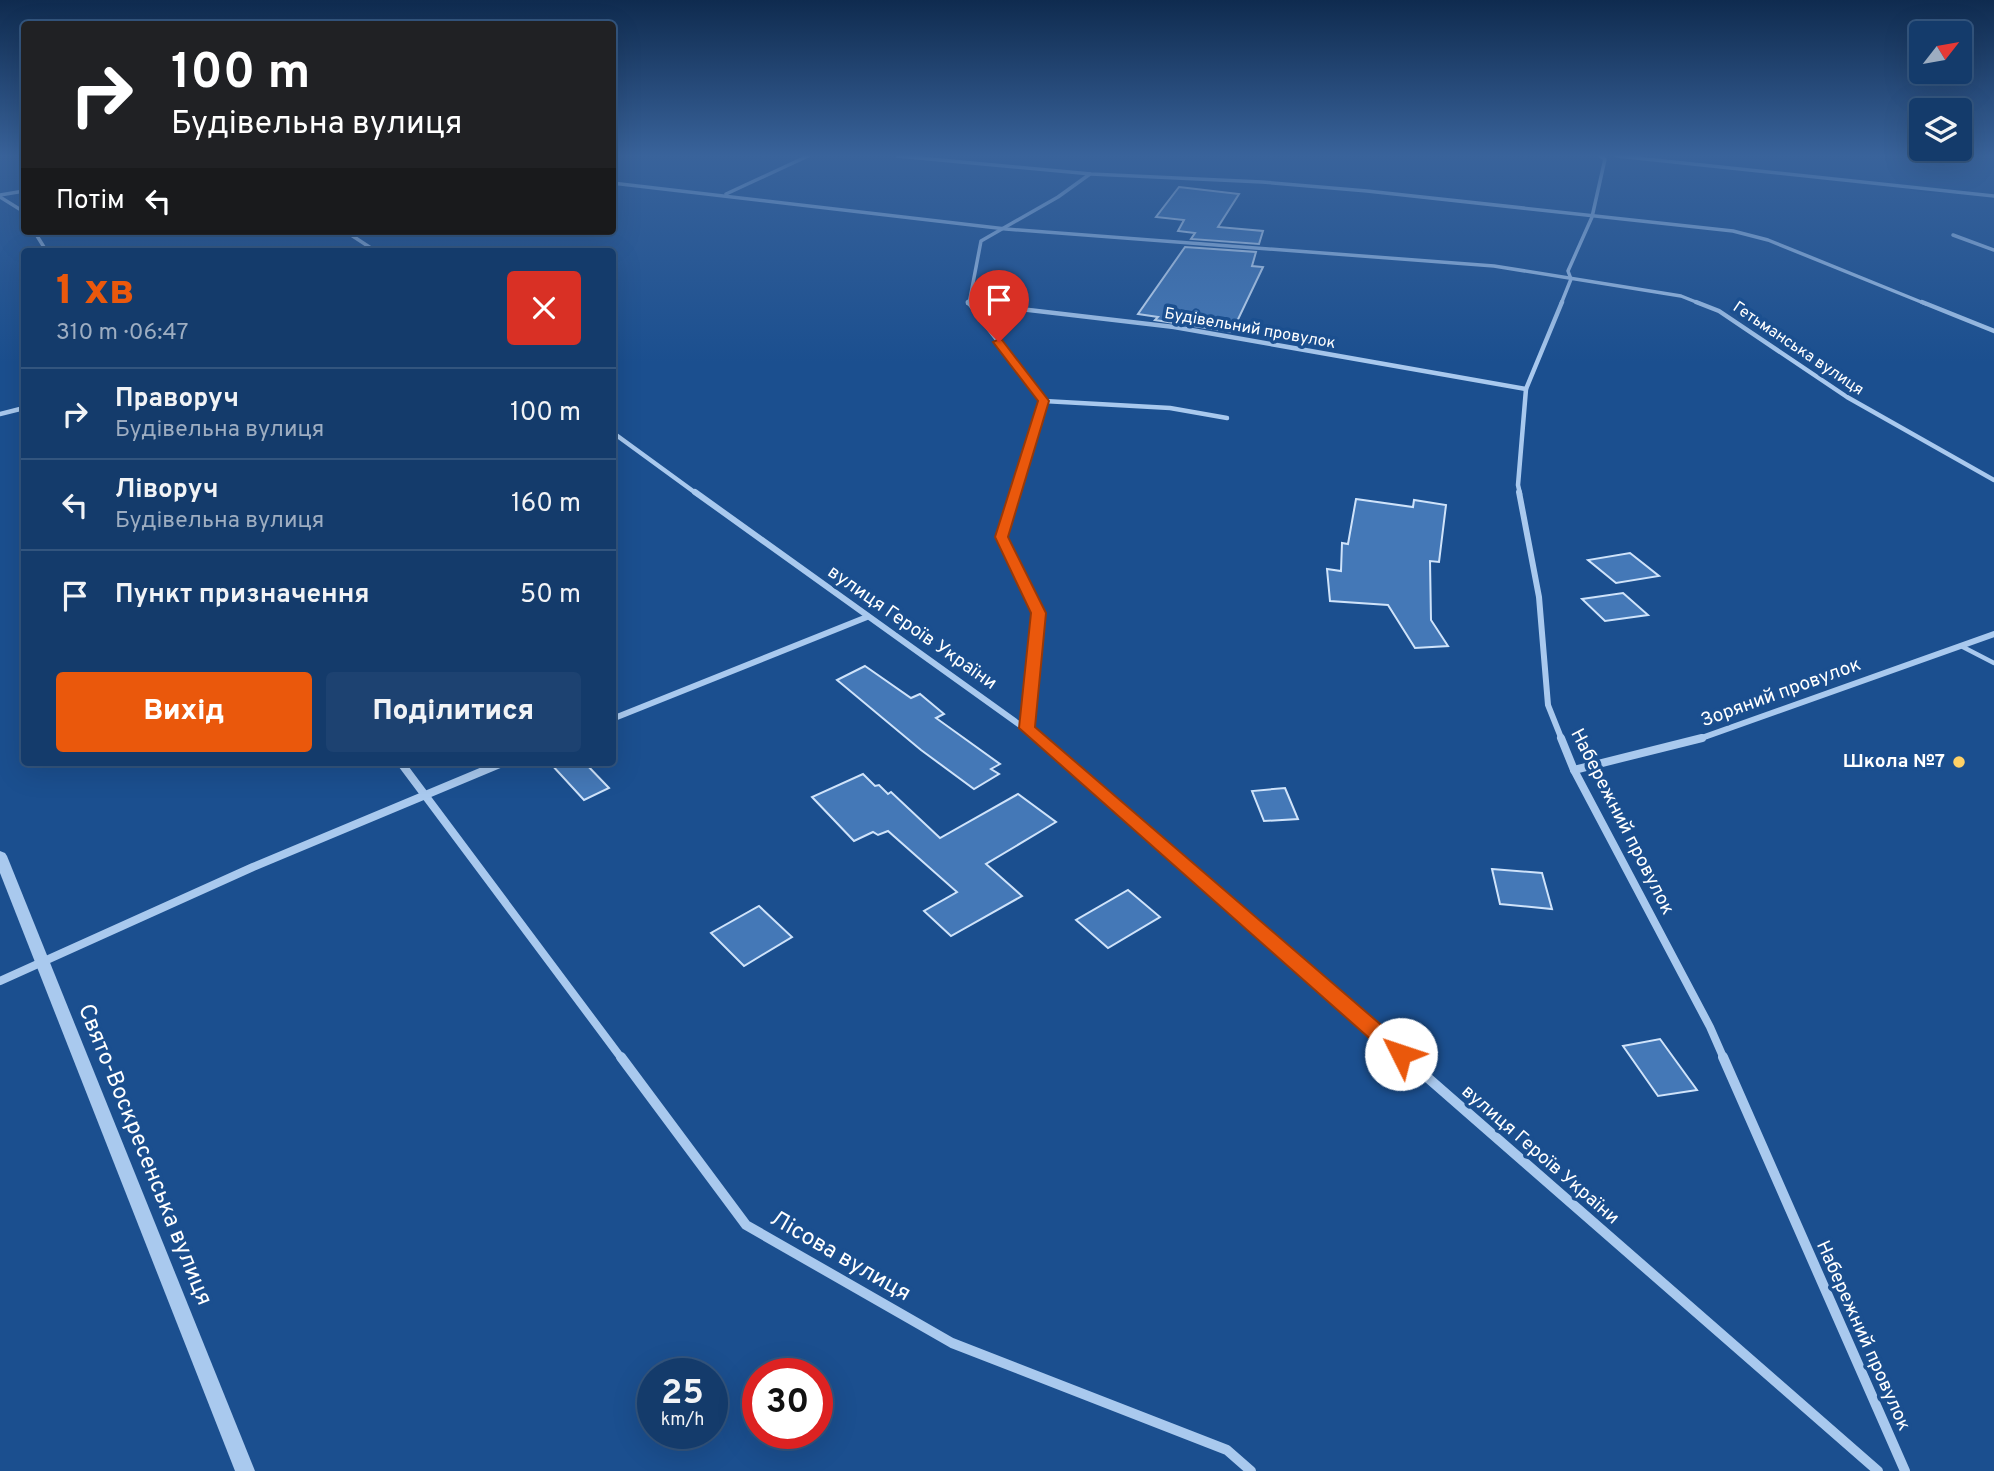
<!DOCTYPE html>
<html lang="uk">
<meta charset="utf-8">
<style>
:root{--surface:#143b6b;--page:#1d4271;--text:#f1f3f6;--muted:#9dadc1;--line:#33557e;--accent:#ea580c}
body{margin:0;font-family:Overpass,sans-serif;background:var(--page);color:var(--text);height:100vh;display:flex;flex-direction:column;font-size:26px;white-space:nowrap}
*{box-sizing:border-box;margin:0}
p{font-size:23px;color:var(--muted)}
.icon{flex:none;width:38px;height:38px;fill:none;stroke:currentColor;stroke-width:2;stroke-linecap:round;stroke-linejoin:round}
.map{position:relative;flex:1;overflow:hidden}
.details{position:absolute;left:21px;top:248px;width:595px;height:518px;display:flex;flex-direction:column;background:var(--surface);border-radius:7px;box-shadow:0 7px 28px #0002,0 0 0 2px var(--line)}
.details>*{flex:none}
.hud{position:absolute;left:21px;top:21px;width:595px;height:214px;border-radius:7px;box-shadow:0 7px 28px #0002,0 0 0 2px var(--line);background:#202124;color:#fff;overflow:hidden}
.needle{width:46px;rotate:59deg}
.buttons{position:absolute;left:1909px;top:21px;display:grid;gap:14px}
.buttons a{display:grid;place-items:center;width:63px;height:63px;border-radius:7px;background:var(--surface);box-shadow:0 7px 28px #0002,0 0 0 2px var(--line);font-size:35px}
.speed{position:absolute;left:637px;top:1358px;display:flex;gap:14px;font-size:35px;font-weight:700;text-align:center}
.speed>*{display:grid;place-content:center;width:91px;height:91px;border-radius:50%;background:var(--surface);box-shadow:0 7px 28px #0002,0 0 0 2px var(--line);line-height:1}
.speed small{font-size:18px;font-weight:400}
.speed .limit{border:10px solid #d22;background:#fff;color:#111}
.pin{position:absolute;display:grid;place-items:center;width:60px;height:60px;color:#fff;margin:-72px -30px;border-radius:50% 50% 50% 0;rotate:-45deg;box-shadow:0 0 7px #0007}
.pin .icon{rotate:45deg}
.me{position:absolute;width:77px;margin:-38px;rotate:311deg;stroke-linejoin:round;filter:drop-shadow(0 0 5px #0008)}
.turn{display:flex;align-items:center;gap:24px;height:147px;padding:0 35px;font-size:32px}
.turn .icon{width:91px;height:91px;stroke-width:2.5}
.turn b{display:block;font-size:49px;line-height:60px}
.then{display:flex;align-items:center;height:66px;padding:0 35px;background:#0003;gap:14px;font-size:26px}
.round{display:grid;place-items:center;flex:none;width:74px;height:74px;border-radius:7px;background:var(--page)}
.head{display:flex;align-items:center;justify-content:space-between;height:119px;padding:0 35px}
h1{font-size:42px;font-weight:800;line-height:52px;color:var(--accent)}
.cta{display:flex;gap:14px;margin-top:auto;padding:14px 35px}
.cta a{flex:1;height:80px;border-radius:7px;background:var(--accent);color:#fff;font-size:28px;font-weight:800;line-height:80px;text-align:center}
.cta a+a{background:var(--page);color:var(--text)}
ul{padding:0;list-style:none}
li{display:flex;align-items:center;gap:21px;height:91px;padding:0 35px;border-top:2px solid var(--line)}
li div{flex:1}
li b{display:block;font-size:26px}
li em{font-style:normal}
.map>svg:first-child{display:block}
.building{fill:#4478b7;stroke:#cfe3fa;stroke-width:2}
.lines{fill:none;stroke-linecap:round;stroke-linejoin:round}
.service{stroke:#a9c9ee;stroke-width:4.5}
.minor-far4{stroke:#a9c9ee;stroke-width:3.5}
.minor-far3{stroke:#a9c9ee;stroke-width:4.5}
.minor-far2{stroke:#a9c9ee;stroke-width:6}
.minor-far1{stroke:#a9c9ee;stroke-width:8}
.minor{stroke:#a9c9ee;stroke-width:10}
.tertiary{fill:#a9c9ee;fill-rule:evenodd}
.route{fill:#ea580c;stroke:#983908;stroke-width:2}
.poi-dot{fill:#ffd166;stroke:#1b4f8f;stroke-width:2.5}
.labels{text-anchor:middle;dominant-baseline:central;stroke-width:7;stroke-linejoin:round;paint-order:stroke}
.far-street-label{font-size:16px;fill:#fff;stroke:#1b4f8f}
.street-label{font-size:19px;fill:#fff;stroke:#1b4f8f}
.poi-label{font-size:19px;font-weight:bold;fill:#fff;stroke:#1b4f8f;text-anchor:end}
.near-street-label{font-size:23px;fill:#fff;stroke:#1b4f8f}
</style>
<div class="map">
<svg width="1994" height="1471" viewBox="0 0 1994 1471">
<rect width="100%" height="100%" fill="#1b4f8f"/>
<g class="building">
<polygon points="1179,187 1239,194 1218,227 1263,231 1259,244 1191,239 1195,233 1178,231 1184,220 1156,217"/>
<polygon points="1185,247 1256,252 1252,266 1263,267 1232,332 1155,320 1158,317 1138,314"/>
<polygon points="1356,499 1413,507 1414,500 1446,505 1439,562 1430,561 1431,620 1448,646 1415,648 1388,605 1330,601 1327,569 1341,571 1342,543 1348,544"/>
<polygon points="1630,553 1659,576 1616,583 1588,560"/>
<polygon points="1623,593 1648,615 1605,621 1582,599"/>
<polygon points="865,666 911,698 920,694 944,714 936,718 1000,764 991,769 999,774 974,789 921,750 837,680"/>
<polygon points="550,763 585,763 609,788 584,800"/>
<polygon points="863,774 875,786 879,785 888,794 891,792 940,838 1018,794 1056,822 986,864 1022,896 951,936 924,911 957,892 888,831 878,835 873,832 854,841 812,797"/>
<polygon points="1285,788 1298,819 1264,821 1252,791"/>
<polygon points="1492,869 1542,873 1552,909 1500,904"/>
<polygon points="1128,890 1160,917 1108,948 1076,920"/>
<polygon points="759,906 792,937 744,966 711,933"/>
<polygon points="1660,1039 1697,1090 1658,1096 1623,1046"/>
</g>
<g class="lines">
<polyline class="service" points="1961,646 1994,663"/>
<g class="minor-far4">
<polyline points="897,156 1091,174 1262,182 1367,191 1733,231 1768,240 1926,304"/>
<polyline points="1617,156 1994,196"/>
<polyline points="612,183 1006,229 1494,266 1681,296 1701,304"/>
<polyline points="726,194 808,156"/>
<polyline points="0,195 24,191"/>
<polyline points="0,197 21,210 24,215"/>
<polyline points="34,231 47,252"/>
<polyline points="345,231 377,252"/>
<polyline points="1953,235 1994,250"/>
<polyline points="968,303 974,304"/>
<polyline points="969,304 981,241 1058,197 1090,174"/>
<polyline points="1561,304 1571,279 1568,271 1592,217 1605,159 1600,156"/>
</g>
<g class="minor-far3">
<polyline points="968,302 1044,401 1015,494"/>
<polyline points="1696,302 1719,311 1847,397 1994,480"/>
<polyline points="1922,302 1994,331"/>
<polyline points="968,303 1174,327 1526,389"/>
<polyline points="1044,401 1170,408 1227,418"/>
<polyline points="0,414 24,408"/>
<polyline points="612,432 697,494"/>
<polyline points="1520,494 1518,485 1526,389 1562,302"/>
</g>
<g class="minor-far2">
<polyline points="695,492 1041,740"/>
<polyline points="1015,492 1001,537 1038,613 1027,728"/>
<polyline points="1519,492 1539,597 1548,705 1562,740"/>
<polyline points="612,719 867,617"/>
<polyline points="1696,740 1994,634"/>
</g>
<g class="minor-far1">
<polyline points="1039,738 1406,1059"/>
<polyline points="1561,738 1574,770 1710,1027 1724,1059"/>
<polyline points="401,763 622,1059"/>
<polyline points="1574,770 1702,738"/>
<polyline points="0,981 253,867 502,763"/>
</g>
<g class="minor">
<polyline points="621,1057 746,1225 952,1343 1227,1450 1251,1471"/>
<polyline points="1404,1057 1878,1471"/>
<polyline points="1723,1057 1905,1471"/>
</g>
<polygon class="tertiary" points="0,851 5,853 7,856 255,1471 235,1471 0,873"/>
</g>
<linearGradient id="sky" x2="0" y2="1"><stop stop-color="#0f2b4f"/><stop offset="0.43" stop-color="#39639b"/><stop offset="1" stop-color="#39639b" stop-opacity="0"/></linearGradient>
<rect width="1994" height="362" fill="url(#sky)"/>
<polygon class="route" points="999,339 1002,340 1049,401 1008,537 1046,613 1035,727 1408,1048 1411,1054 1408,1060 1401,1062 1394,1060 1019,728 1031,613 995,537 1038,401 993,342"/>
<circle class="poi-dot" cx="1959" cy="762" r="7"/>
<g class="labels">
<g class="far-street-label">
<text transform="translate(1250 329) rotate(10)">Будівельний провулок</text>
<text transform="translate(1798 349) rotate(34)">Гетьманська вулиця</text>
</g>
<g class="street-label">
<text transform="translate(912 628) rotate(35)">вулиця Героїв України</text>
<text transform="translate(1781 693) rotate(-20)">Зоряний провулок</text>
<text transform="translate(1622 822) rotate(63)">Набережний провулок</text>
<text transform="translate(1540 1155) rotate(41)">вулиця Героїв України</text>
<text transform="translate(1863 1336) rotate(66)">Набережний провулок</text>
</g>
<g class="poi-label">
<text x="1945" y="762">Школа №7</text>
</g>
<g class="near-street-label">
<text transform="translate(144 1155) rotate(68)">Свято-Воскресенська вулиця</text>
<text transform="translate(840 1257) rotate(30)">Лісова вулиця</text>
</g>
</g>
</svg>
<div class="buttons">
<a><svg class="needle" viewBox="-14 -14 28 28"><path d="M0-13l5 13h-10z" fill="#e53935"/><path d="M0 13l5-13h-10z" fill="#9dadc1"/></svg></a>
<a><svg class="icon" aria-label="layers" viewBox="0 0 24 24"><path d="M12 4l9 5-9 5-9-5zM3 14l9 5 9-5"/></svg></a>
</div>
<div class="speed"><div>25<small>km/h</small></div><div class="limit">30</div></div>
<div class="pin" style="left:999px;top:342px;background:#d93025"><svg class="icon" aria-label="arrive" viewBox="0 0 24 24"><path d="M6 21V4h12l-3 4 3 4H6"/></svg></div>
<svg class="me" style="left:1401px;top:1054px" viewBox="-20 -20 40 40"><circle r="19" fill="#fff"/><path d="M0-13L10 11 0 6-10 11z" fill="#ea580c"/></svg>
<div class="hud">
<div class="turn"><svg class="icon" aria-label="right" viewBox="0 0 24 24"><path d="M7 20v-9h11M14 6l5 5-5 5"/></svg><div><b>100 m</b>Будівельна вулиця</div></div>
<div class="then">Потім<svg class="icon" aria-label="left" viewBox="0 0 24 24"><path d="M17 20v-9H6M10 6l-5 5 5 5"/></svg></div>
</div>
<section class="details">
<div class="head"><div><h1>1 хв</h1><p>310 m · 06:47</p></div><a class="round" style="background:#d93025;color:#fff"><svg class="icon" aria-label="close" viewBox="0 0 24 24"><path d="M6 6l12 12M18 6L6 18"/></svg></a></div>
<ul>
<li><svg class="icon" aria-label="right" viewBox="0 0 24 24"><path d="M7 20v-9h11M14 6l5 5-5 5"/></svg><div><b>Праворуч</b><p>Будівельна вулиця</p></div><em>100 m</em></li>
<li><svg class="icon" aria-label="left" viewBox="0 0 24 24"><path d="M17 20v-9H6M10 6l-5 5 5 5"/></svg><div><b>Ліворуч</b><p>Будівельна вулиця</p></div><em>160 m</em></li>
<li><svg class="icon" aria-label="arrive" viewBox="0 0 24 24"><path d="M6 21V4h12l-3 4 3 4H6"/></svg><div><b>Пункт призначення</b></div><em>50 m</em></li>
</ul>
<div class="cta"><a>Вихід</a><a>Поділитися</a></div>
</section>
</div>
